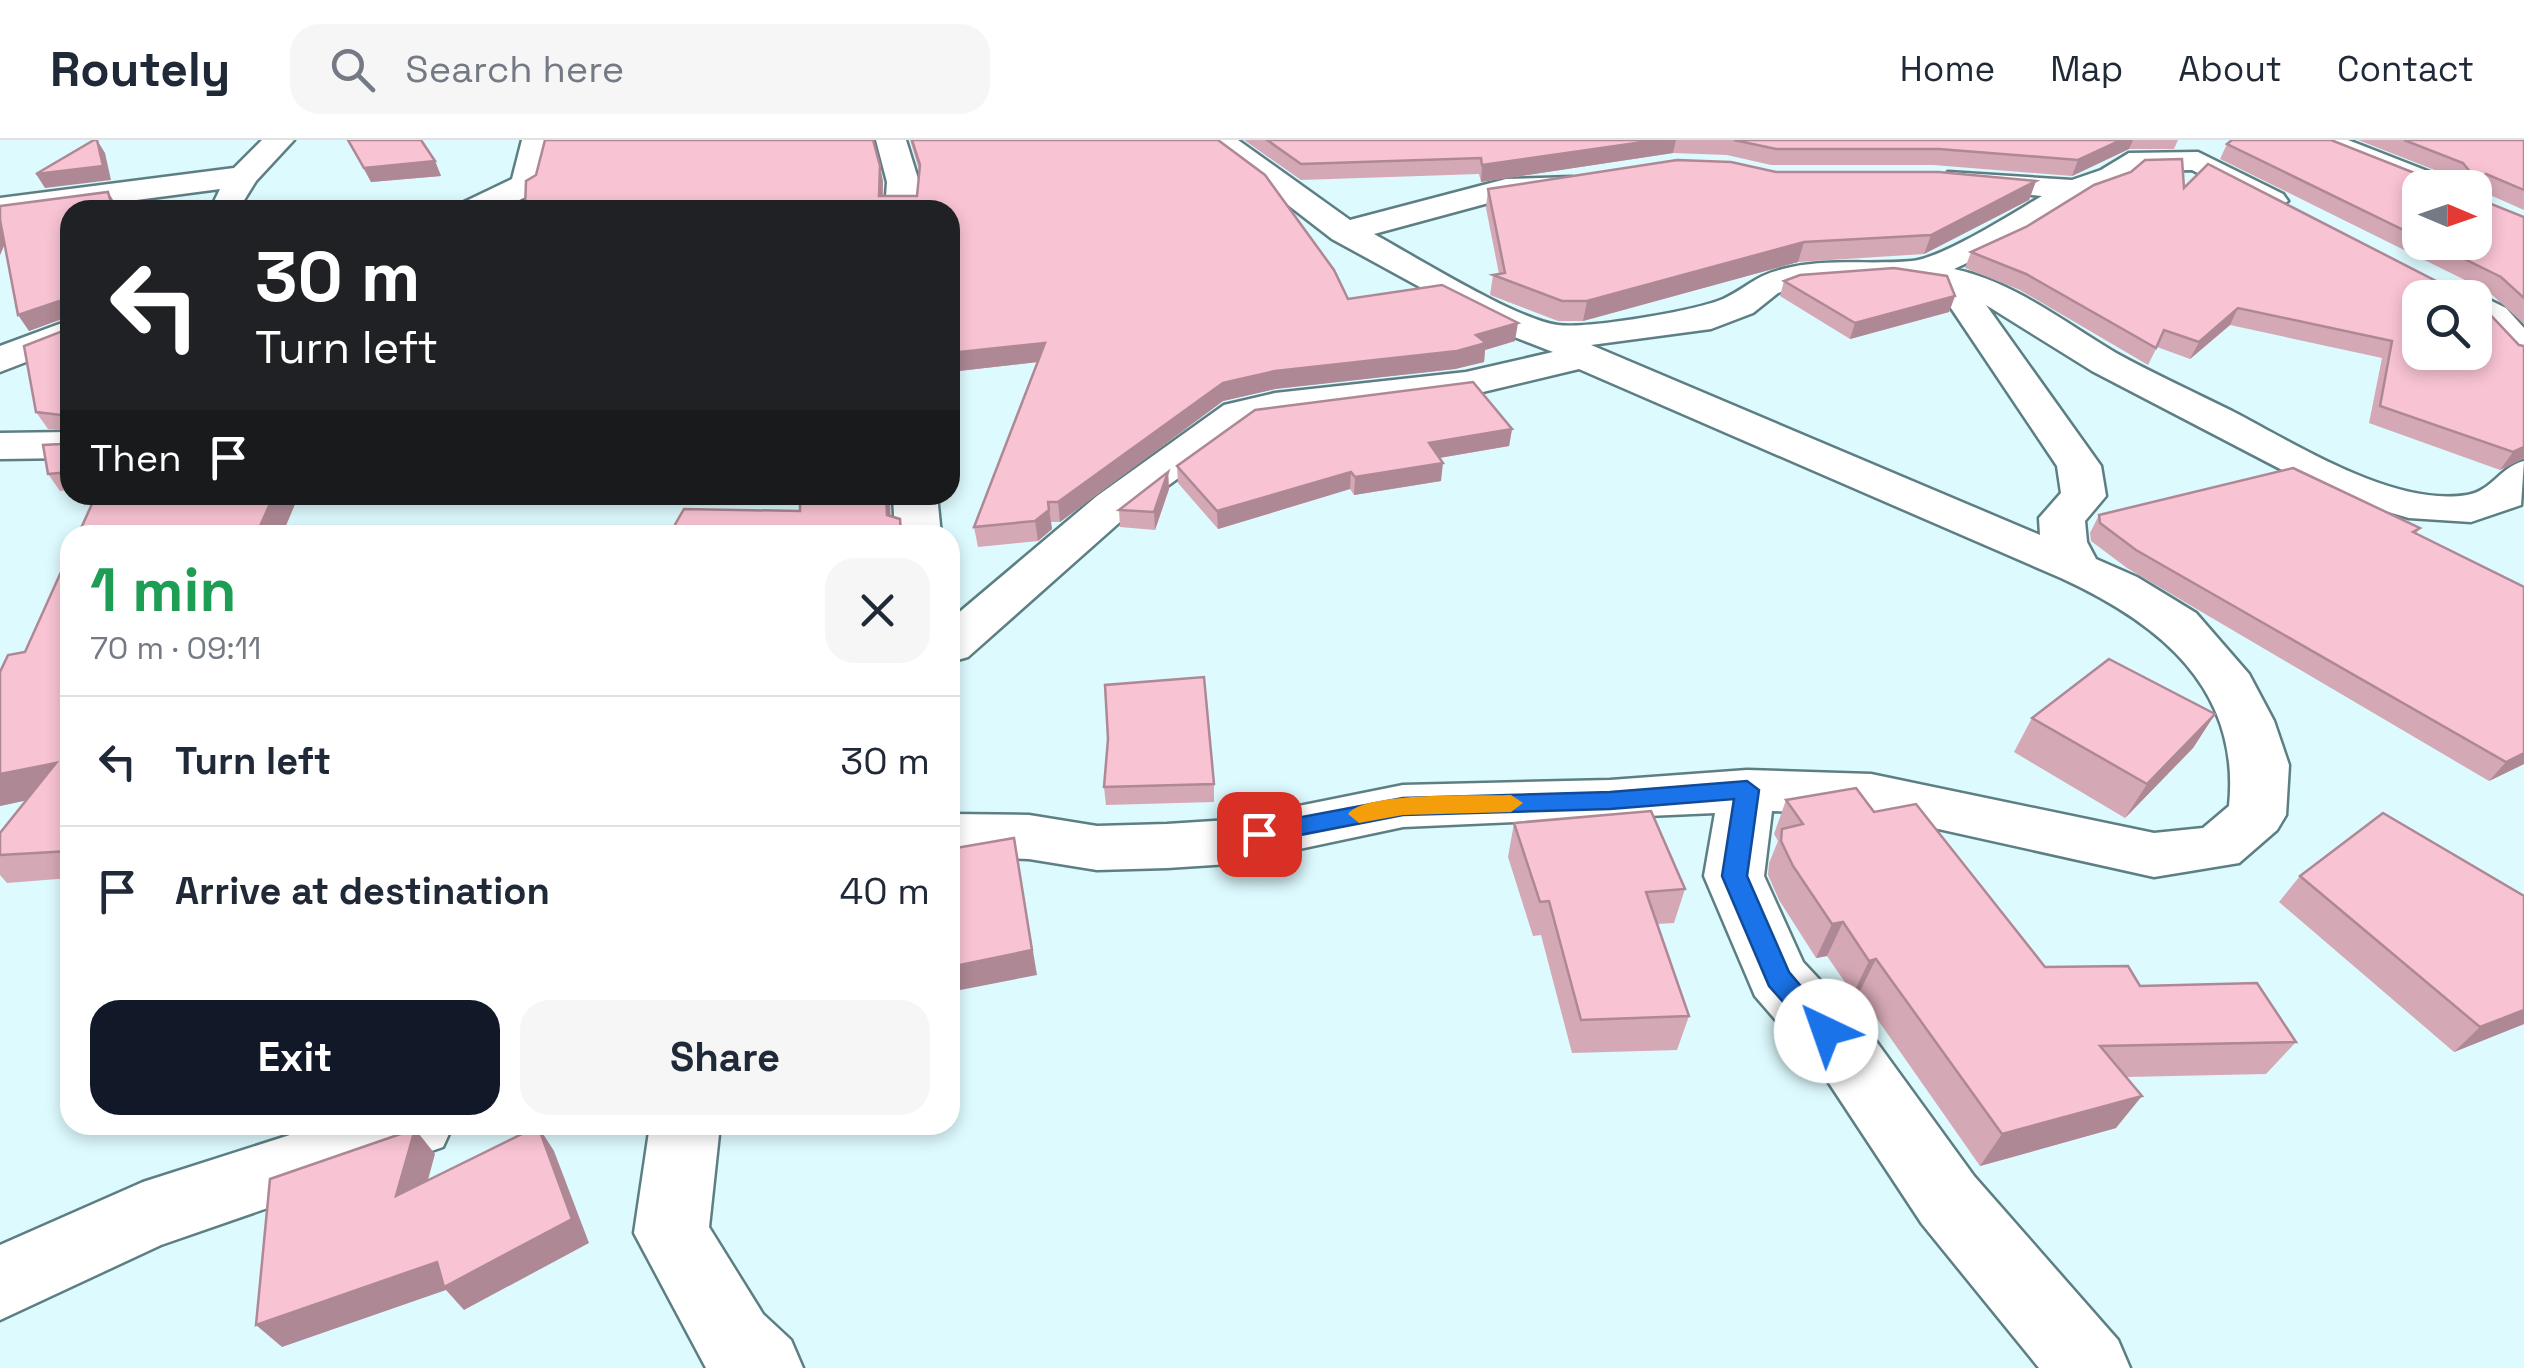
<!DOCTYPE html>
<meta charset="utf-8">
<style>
:root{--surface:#fff;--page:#f6f6f7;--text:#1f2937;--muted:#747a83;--line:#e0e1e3;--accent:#111827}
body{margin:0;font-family:"Space Grotesk",sans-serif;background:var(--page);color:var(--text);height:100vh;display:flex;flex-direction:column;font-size:38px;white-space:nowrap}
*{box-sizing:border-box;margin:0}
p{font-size:32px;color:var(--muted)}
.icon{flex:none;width:55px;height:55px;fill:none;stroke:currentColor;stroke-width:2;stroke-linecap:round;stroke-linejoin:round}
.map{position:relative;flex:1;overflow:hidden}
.sheet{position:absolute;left:60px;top:385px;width:900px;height:610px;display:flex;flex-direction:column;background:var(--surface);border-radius:30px;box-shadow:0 5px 15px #0003}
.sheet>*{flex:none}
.banner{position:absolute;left:60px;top:60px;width:900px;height:305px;border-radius:30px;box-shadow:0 5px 15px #0003;background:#202124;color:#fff;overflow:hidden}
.needle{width:65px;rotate:92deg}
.tools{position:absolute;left:2402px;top:30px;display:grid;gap:20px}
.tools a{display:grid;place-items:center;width:90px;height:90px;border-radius:20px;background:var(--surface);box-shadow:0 5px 15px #0003;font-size:50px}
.pin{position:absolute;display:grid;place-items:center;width:85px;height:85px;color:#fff;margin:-42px;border-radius:20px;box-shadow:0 5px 15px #0006}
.me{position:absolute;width:110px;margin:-55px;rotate:318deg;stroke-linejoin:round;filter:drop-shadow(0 0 8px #0008)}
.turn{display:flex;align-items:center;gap:35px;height:210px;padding:0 30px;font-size:45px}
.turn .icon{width:130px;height:130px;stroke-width:2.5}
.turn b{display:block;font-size:70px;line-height:85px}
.then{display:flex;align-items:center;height:95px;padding:0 30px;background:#0003;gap:20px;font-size:38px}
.round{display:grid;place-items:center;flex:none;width:105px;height:105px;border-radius:30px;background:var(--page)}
.summary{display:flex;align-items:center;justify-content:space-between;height:170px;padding:0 30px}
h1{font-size:60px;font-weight:600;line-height:75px;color:#1e9e55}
.button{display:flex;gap:20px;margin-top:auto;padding:20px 30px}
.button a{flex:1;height:115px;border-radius:30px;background:var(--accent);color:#fff;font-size:40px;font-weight:600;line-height:115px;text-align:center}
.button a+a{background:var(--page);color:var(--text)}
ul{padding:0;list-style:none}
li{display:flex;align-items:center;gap:30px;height:130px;padding:0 30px;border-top:2px solid var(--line)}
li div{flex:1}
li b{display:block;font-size:38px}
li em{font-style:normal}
header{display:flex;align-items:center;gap:60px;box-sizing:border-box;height:140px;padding:0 50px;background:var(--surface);border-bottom:2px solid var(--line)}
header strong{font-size:48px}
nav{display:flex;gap:55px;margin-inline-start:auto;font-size:35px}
.search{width:700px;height:90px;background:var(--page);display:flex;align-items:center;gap:25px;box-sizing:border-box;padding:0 35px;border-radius:30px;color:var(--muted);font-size:38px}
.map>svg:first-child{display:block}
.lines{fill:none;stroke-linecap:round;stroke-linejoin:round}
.minor-casing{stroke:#5d7f83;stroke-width:5}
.minor{fill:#fff;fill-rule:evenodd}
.wall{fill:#d5a8b5;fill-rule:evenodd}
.shaded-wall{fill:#ae8894}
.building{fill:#f8c3d3;stroke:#ae8894;stroke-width:2.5;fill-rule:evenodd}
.route{fill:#1a73e8;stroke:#114b97;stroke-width:2.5}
.slow{fill:#f59e0b}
</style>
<header>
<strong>Routely</strong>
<div class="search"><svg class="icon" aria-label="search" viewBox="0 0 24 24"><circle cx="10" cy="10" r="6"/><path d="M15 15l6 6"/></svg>Search here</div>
<nav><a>Home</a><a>Map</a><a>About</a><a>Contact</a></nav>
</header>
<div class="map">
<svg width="2524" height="1228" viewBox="0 0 2524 1228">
<rect width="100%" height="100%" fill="#ddfafe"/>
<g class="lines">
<defs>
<g id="minor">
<polygon points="262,0 294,0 256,41 238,70 210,70 220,49 0,78 0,58 234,28"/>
<polygon points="522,0 552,0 538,51 499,70 458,70 462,63 512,39"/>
<polygon points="876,0 906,0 919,42 917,70 885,70 887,42"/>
<path d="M1204 0H1238L1350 80 1506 39 1572 37 1577 44 1572 51 1507 58 1374 94C1416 117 1517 180 1558 185 1588 189 1695 171 1723 159 1747 148 1754 136 1783 129 1825 118 1870 125 1912 121 1943 118 2013 73 2042 56L1948 46 1943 39 1948 32 2072 40 2101 30 2129 13 2198 12 2283 54 2288 61 2272 71 2192 30 2137 31 2123 44 2086 57 2018 99 1954 129C2014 142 2064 182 2116 213 2154 234 2194 252 2232 271 2296 304 2393 367 2467 355 2492 351 2500 327 2524 321L2521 365 2471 382 2409 378 2330 355 2092 231 1986 165 2101 326 2106 356 2085 381 2087 402 2096 419 2137 437 2196 473 2249 534 2274 581 2289 625 2286 675 2277 690 2239 723 2154 737 1871 674 1772 671 1764 736 1803 822 1873 897 1974 1036 2118 1200 2130 1228H2039L1922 1084 1825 937 1755 856 1704 736 1715 673 1403 687 1229 724 1167 728 1097 730 1029 719 950 716V674L1029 675 1097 686 1167 684 1229 680 1403 645 1610 640 1747 630 1871 634 2154 693 2203 688 2229 666C2241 548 2159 483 2061 438L1579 229 1466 256 1254 283 1129 374 968 517 950 522V480L1097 356 1224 265 1275 253 1466 232 1553 212 1504 193 1332 99ZM1889 140 1944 148 1951 168 2057 326 2061 353 2039 378 2040 395 1591 205 1711 189 1753 173 1778 153 1795 147Z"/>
<polygon points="2306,0 2348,0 2453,41 2458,48 2420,50 2310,6"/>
<polygon points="2475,153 2506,168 2524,188 2524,223 2510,219 2475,181 2475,158 2461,158"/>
<polygon points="70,180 70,205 0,232 0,206"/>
<polygon points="70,292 70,318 0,319 0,293"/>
<polygon points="893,355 937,355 941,395 895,395"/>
<polygon points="321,985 453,985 443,1007 161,1105 0,1180 0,1105 143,1042"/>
<polygon points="650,985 720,985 709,1087 763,1174 791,1200 803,1228 706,1228 634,1093"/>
</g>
</defs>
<use href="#minor" class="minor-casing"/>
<use href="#minor" class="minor"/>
</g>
<g class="wall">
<polygon points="347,0 421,0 435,21 441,36 371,42"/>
<polygon points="910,0 1218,0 1348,159 1515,201 1485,210 1484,222 1455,229 1275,249 1223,261 1060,382 1051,382 1052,389 1038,401 978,407 974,387 1037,222 950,232 950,70 536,35 880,26 883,42 883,56 917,56 919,30"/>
<polygon points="1244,0 2178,0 2174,9 2129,9 2072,36 1933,25 1771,25 1727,15 1673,13 1481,42 1479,34 1301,40"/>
<path d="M2358 0H2524V70L2481 51V60L2524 77V184L2490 153 2482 149 2483 167 2524 318 2500 330 2369 283 2382 218 2230 185 2190 219 2157 207 2148 225 2020 150 1965 128 1971 112 2184 48 2444 145H2475L2220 19 2227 4 2427 38 2450 36ZM2420 48 2475 102H2420Z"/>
<polygon points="1776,32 2036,41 2029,60 1924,114 1798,122 1583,181 1558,181 1490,155 1493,135 1499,134 1486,68 1488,49"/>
<polygon points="0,66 117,66 118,70 70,70 70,350 60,351 48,334 61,304 62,290 48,289 36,272 63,191 63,179 29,191 5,104 0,115"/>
<polygon points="1784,141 1955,156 1949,172 1850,199 1780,156"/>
<polygon points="1512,289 1509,306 1439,318 1441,341 1354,355 1350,349 1218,389 1178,343 1177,326"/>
<polygon points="1168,332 1169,349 1155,390 1120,387 1119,370"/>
<polygon points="2099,375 2420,388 2416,394 2524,624 2489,641 2127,428 2091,401 2090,393"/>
<polygon points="70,412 70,738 7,743 0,735 0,693 27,660 0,666 0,532 25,512"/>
<polygon points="2215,574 2193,608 2125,678 2014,612 2032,578"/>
<polygon points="1108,599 1214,644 1214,662 1106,665 1104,647"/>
<polygon points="1786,660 1874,672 2045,827 2140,846 2296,902 2266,934 2126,937 2116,988 1980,1026 1859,853 1853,854 1827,816 1816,818 1779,760 1768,735 1769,723 1778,701 1774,694"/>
<polygon points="1514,683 1685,749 1674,783 1657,784 1689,876 1677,910 1572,913 1541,795 1533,796 1508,717"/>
<polygon points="2300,736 2524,884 2454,912 2279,762"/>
</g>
<g class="shaded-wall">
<polygon points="97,0 105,13 111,40 45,48 36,34"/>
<polygon points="1657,0 1676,0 1673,13 1481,42 1482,25"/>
<polygon points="2121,0 2133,0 2129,9 2072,36 2078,20"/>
<polygon points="435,21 441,36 371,42 364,28"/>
<polygon points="880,26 883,42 882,70 879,56"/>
<polygon points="2036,41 2029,60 1924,114 1931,95"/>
<polygon points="108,52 117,66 118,70 113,70"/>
<polygon points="0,79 9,93 0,115"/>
<polygon points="1804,102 1798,122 1583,181 1587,161"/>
<polygon points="1955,156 1949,172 1850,199 1855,183"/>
<polygon points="59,161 69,176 29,191 18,175"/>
<polygon points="2238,168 2230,185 2190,219 2199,202"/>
<polygon points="1518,183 1515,201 1485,210 1484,222 1455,229 1275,249 1223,261 1060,382 1058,362 1223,243 1275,231 1476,195"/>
<polygon points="1045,203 1047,221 950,232 950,213"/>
<polygon points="1512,289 1509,306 1427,320 1429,303"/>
<polygon points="2524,307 2524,318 2500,330 2513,312"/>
<polygon points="1443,323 1441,341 1354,355 1355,337"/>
<polygon points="1168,332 1169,349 1155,390 1154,372"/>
<polygon points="1351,332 1350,349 1218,389 1217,371"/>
<polygon points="274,355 299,355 282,395 256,395"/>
<polygon points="886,355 890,355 891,395 887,375"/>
<polygon points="1048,362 1052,389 1038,401 1035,381"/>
<polygon points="2215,574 2193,608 2125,678 2147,644"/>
<polygon points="2524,613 2524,624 2489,641 2506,622"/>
<polygon points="56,623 70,651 0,666 0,634"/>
<polygon points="1018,722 1037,835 950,852 950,827"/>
<polygon points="1843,782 1827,816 1816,818 1832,784"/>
<polygon points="1876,819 1859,853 1853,854 1869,821"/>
<polygon points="2524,870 2524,884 2454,912 2480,887"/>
<polygon points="2142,956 2116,988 1980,1026 2002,994"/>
<polygon points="538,986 554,1011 589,1103 464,1170 446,1150 282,1207 256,1185 437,1122"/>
<polygon points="415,989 435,1014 417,1080 396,1056"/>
</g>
<g class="building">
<polygon points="94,0 97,0 103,26 36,34"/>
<polygon points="348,0 421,0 435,21 364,28"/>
<polygon points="545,0 873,0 880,26 879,56 917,56 920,25 912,0 1218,0 1265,35 1334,130 1348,159 1442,145 1518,183 1476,195 1486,203 1457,211 1275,231 1223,243 1058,362 1048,362 1049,370 1035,381 974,387 1045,203 950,213 950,70 525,70 526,41 536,35"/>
<polygon points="1267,0 1657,0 1482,25 1481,18 1301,24"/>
<polygon points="1734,0 2121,0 2078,20 1939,9 1776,9"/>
<polygon points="2232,0 2331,0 2427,38 2471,33 2463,23 2404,0 2524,0 2524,50 2486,34 2480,38 2481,60 2524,77 2524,158 2501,137 2430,102 2475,102 2475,48 2420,48 2420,98 2227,4"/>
<path d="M2182 19 2184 48 2208 24 2444 145H2482L2483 167 2519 205 2524 206V307L2513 312 2380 266 2392 201 2238 168 2199 202 2164 190 2156 208 2026 134 1971 112 2026 87 2094 45 2131 32 2145 20ZM2420 158H2475V212H2420Z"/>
<polygon points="1677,20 1731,22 1776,32 1939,32 2036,41 1931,95 1804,102 1587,161 1562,161 1493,135 1505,133 1488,49"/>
<polygon points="108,52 113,70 70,70 70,332 48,334 43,305 61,304 62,275 36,272 24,206 63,191 64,164 59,161 18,175 0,80 0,66"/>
<polygon points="1894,128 1947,136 1955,156 1855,183 1784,141 1800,135"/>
<polygon points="1473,242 1512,289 1429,303 1443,323 1355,337 1351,332 1217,371 1177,326 1255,270"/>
<polygon points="2293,328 2420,388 2413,392 2524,447 2524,613 2506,622 2136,410 2100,383 2099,375"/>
<polygon points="1168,332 1154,372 1119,370"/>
<polygon points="96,355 274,355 256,395 78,395"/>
<polygon points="800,355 886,355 887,375 900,379 901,394 901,395 669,395 684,369 800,371"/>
<polygon points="70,412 70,711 0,715 0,693 56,623 0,634 0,532 8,515 25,512"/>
<polygon points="2109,519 2215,574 2147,644 2032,578"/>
<polygon points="1204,537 1214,644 1104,647 1108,599 1105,545"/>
<polygon points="1856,648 1874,672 1916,664 2045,827 2128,826 2140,846 2257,843 2296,902 2100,906 2142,956 2002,994 1876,819 1869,821 1843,782 1832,784 1793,726 1781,701 1782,689 1803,684 1786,660"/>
<polygon points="1651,671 1685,749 1646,752 1689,876 1581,880 1549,761 1540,762 1514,683"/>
<polygon points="2383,673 2524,756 2524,870 2480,887 2300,736"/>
<polygon points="1014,698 1032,810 950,827 950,709"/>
<polygon points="538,986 572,1079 444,1147 437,1122 256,1185 270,1039 415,989 396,1056"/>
</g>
<polygon class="route" points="1747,641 1759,650 1747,736 1789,832 1839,891 1835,899 1816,899 1769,846 1722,736 1734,659 1610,669 1403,675 1259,703 1247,694 1259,685 1403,658 1610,652"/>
<path class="slow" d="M1511 655 1523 663 1511 672 1403 675 1359 683 1348 674C1364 651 1480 656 1511 655Z"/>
</svg>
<div class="tools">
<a><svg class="needle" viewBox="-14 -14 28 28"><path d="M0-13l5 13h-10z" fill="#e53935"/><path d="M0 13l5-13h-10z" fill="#747a83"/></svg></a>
<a><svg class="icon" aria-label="search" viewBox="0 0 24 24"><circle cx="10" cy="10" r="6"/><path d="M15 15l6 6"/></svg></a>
</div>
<div class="pin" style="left:1259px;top:694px;background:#d93025"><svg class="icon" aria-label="arrive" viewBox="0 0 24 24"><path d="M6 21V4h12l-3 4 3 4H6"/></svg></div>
<svg class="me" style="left:1826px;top:891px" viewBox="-20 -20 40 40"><circle r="19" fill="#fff"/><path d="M0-13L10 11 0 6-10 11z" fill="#1a73e8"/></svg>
<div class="banner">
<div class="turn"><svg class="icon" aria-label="left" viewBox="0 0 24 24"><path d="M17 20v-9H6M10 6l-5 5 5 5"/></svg><div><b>30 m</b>Turn left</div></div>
<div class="then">Then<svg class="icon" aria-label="arrive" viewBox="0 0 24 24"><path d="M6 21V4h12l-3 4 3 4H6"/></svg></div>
</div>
<section class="sheet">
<div class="summary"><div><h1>1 min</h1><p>70 m · 09:11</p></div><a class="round"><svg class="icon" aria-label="close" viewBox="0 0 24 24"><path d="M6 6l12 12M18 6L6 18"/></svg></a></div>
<ul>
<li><svg class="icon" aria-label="left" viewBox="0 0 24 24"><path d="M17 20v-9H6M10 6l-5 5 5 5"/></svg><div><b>Turn left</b></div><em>30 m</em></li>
<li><svg class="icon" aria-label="arrive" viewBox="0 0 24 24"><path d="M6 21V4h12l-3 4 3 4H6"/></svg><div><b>Arrive at destination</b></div><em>40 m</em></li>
</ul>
<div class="button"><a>Exit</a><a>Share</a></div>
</section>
</div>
